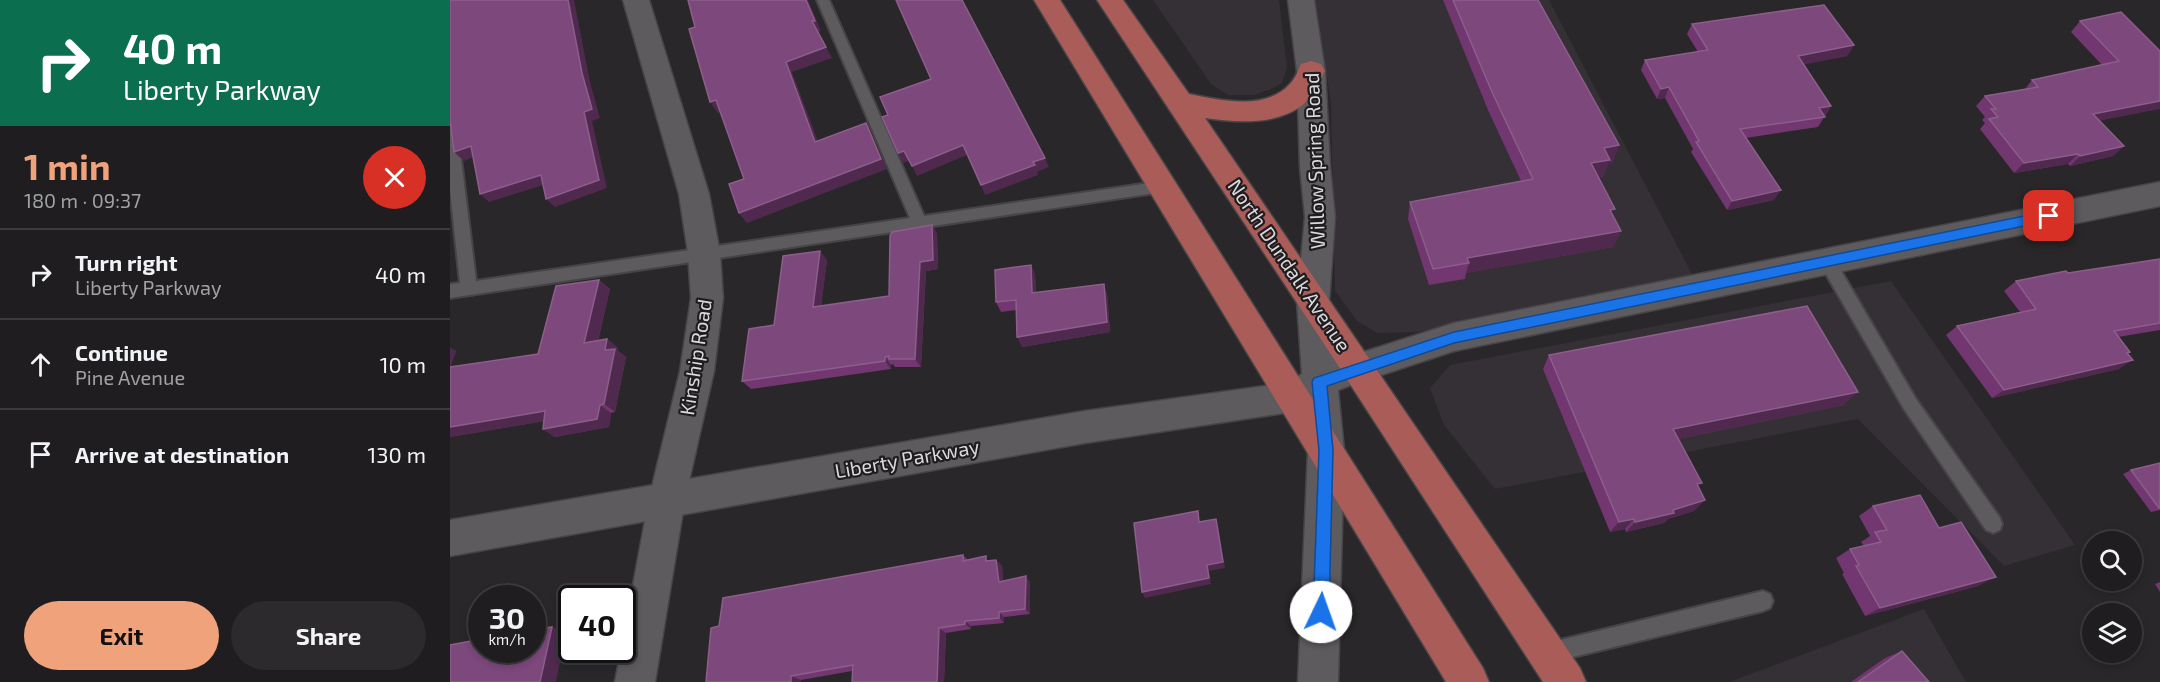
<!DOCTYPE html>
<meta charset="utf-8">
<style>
:root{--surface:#1f1d1f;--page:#2c2a2c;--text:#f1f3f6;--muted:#a1a2a4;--line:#3c3b3d;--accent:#f0a27a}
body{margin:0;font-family:"Exo 2",sans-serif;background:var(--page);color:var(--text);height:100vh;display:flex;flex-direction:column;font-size:22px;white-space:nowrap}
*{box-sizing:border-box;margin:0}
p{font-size:20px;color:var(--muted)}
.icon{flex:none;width:33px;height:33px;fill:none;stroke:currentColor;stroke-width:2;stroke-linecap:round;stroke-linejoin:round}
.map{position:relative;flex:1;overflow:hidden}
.drawer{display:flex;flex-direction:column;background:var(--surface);width:450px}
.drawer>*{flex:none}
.top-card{background:#0b6e4f;color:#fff;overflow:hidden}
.fabs{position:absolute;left:1632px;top:531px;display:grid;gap:12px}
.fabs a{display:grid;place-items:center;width:60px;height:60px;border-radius:50%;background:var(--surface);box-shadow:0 3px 9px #0003,0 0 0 2px var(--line);font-size:30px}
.speed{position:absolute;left:18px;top:585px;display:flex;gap:12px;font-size:30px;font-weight:700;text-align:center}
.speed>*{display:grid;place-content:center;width:78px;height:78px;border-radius:50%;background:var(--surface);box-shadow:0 3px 9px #0003,0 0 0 2px var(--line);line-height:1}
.speed small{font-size:15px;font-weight:400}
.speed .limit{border:3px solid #111;border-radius:9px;background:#fff;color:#111}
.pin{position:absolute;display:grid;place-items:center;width:51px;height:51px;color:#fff;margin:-26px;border-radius:12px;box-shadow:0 3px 9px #0006}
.me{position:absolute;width:66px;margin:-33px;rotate:3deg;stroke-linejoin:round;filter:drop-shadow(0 0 4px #0008)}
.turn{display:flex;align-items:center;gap:21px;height:126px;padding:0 24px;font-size:27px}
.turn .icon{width:78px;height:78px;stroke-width:2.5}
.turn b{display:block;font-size:42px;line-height:51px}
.round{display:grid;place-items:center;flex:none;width:63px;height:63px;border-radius:32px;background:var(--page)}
.overview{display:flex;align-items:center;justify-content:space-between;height:102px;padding:0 24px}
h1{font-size:36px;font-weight:700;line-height:45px;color:var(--accent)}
.button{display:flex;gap:12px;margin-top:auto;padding:12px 24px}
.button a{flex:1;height:69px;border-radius:36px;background:var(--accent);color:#111;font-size:24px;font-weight:700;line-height:69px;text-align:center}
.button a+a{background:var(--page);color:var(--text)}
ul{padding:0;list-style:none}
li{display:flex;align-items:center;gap:18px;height:90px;padding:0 24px;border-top:2px solid var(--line)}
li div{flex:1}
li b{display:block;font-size:22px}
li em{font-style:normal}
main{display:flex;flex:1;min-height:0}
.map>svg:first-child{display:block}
.built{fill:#352f36}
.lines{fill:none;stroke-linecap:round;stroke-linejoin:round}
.service-casing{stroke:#464446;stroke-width:4}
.minor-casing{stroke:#464446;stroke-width:3}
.tertiary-casing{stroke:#464446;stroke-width:3}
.primary-casing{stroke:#464446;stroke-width:3}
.service{fill:#5e5b5e;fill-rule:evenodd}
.minor{fill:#5e5b5e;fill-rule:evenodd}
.tertiary{fill:#5e5b5e;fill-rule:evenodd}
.primary{fill:#a95c58;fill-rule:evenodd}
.wall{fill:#723670}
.shaded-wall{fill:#50294f}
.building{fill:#7d487c;stroke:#8c5e8a;stroke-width:1.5}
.route{fill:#1a73e8;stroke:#114b97;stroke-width:1.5}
.labels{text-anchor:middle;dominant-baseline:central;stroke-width:4.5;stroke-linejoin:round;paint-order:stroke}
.street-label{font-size:20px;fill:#dbd9db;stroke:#1f1d1f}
</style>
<main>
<section class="drawer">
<div class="top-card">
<div class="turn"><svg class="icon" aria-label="right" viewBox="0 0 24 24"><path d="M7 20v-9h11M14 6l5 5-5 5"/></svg><div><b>40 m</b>Liberty Parkway</div></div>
</div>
<div class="overview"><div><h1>1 min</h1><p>180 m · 09:37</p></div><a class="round" style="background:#d93025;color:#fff"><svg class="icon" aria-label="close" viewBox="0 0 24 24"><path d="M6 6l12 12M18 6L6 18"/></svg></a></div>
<ul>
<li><svg class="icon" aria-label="right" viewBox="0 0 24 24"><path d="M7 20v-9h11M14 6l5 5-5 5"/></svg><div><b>Turn right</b><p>Liberty Parkway</p></div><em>40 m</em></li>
<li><svg class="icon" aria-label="ahead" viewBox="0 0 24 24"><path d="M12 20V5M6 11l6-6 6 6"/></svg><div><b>Continue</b><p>Pine Avenue</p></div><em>10 m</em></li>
<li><svg class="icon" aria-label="arrive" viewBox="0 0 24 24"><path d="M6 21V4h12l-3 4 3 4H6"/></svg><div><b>Arrive at destination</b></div><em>130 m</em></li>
</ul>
<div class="button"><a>Exit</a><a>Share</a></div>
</section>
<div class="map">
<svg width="1710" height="682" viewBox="0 0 1710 682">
<rect width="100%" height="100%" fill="#292729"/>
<g class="built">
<polygon points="703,0 829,0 837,68 832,83 819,90 804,95 778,95 761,84"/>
<polygon points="865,0 1099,0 1244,278 967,332 927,333 907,321 885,291 881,103"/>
<polygon points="1441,281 1625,545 1554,566 1408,419 1045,489 994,425 980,388 1000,365"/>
<polygon points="1474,609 1516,682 1279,682"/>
</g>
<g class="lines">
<defs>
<g id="service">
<polygon points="367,0 379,0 474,216 713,181 718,183 720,187 718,191 0,298 0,284 10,283 0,190 0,121 7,126 26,281 460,218"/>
<polygon points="1377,256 1383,257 1466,399 1550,518 1552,524 1550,530 1543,533 1536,530 1454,409 1369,262 1371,257"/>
<polygon points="1313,591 1320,594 1323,601 1320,608 1313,611 1098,663 1091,660 1088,653 1091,646 1098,643"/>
</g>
<g id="minor">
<polygon points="173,0 199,0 259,194 270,253 273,298 264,371 235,499 205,682 165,682 199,499 230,371 241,298 238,253 229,194"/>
<polygon points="838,0 864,0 875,71 880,167 885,217 879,302 874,312 863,315 852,312 847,302 855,217 850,167 847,71"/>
<polygon points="1710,182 1710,206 1004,351 910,382 898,377 893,367 898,357 1004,323"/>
</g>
<polygon id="tertiary" points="863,289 874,292 879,302 885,361 910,352 922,357 927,367 922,377 888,390 894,450 888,682 848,682 858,450 855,407 841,412 635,443 0,556 0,520 635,411 836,383 852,374 847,302 852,292"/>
<g id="primary">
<polygon points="584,0 610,0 1033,668 1039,682 996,682"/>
<path d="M647 0H673L739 94C770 100 814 111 839 85 845 79 848 71 851 64L861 61 871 64 875 71C870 80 866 92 858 100 832 126 789 123 755 118L1130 668 1136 682H1093L878 350Z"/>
</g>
</defs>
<use href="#service" class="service-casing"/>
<use href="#minor" class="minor-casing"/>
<use href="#tertiary" class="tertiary-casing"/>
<use href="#primary" class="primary-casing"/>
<use href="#service" class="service"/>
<use href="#minor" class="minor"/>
<use href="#tertiary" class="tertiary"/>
<use href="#primary" class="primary"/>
</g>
<g class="wall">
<polygon points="993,0 1088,0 1169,145 1162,163 1158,163 1153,177 1149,177 1163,215 1171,231 1163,247 1016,273 1015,279 979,285 958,219 960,202 1071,181 1038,110"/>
<polygon points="1630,21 1710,51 1650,121 1674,146 1663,156 1620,166 1618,164 1564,173 1530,129 1535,123 1532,120 1535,117 1526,106 1535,96 1575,89 1582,80 1652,65 1621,32"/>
<polygon points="1242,24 1404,45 1397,56 1353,64 1381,106 1368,127 1296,138 1324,200 1277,210 1241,152 1243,149 1215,98 1207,99 1191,70 1195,60 1248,52 1237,34"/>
<polygon points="482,225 487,234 488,269 476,271 471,367 445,367 443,364 441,365 441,369 301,389 292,381 324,325 377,260 371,306 439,296"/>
<polygon points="1710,259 1710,330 1668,337 1678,353 1669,369 1542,398 1496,335 1507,326 1570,312 1554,291 1566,281"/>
<polygon points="581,265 585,275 586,293 657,294 660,332 572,347 566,310 551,312 546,302"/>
<polygon points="149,280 160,289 148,341 157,339 168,348 168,351 176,357 165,412 161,413 159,427 105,437 93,429 94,421 0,437 0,348 6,351 0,367 88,354"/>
<polygon points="1099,355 1394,405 1228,439 1248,486 1244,511 1218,519 1214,523 1176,532 1175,529 1160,532 1093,369"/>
<polygon points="1710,463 1710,510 1701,512 1673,474 1681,470"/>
<polygon points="1423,506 1489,528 1528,586 1415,616 1392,574 1394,573 1386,558 1400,549 1414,546 1411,542 1420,536 1409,516"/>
<polygon points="513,555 518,560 546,560 552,566 553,581 580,582 580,614 554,617 554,623 521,626 521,629 496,633 494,682 402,682 402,671 351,680 256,682"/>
<polygon points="1710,582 1710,592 1705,584"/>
<polygon points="1452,651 1479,682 1401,682 1435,658"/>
</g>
<g class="shaded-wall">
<polygon points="118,0 124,0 140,82 150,118 142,121 157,188 105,207 96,199 134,112 132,73"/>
<polygon points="356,0 358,0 371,31 368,32 382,58 342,72 372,152 365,142 336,62 362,21"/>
<polygon points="1404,45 1397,56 1342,67 1348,56"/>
<polygon points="1219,87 1215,98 1207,99 1211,89"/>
<polygon points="266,100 273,111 268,113 260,102"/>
<polygon points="1710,101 1710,109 1633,124 1643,114"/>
<polygon points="1381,106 1374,116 1369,108"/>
<polygon points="416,123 421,133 437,169 297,223 289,213"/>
<polygon points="513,145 517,155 467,176 462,166"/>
<polygon points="1169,145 1162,163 1158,163 1153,177 1135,180 1141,163 1154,148"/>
<polygon points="21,146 31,154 14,161 4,152"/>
<polygon points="1674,146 1663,156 1620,166 1630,156"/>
<polygon points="454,151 460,161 453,163 448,153"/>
<polygon points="1628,154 1618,164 1564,173 1574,163"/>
<polygon points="595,158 599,167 587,172 588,175 535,195 531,185"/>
<polygon points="91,175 100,183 39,202 30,194"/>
<polygon points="1331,190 1324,200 1277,210 1282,201"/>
<polygon points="482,225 487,234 488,269 476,271 471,367 465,359 470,262"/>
<polygon points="1171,231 1163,247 1016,273 1019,263 1017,258"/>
<polygon points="370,251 377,260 370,316 363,307"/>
<polygon points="581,265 585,275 587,303 582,293"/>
<polygon points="149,280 160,289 145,352 134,343"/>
<polygon points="654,284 657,294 660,332 572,347 567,337"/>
<polygon points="157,339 168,348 168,351 176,357 165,412 154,404 155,350"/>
<polygon points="0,348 6,351 0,368"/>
<polygon points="435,357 441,365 441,369 435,361"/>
<polygon points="1683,360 1669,369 1542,398 1554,390"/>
<polygon points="1408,392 1394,405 1213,442 1223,429"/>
<polygon points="150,405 161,413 159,427 105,437 93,429"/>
<polygon points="95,411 107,419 0,437 0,427"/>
<polygon points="1255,500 1244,511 1218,519 1214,523 1176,532 1185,522"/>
<polygon points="1184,519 1175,529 1160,532 1169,522"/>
<polygon points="768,526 775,568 759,571 761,584 695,598 692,592 757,565"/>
<polygon points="546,560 552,566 554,587 549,582"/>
<polygon points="576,576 580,582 580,614 575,609"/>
<polygon points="1546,577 1528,586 1415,616 1430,608"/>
<polygon points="549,612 554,617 554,623 549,618"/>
<polygon points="515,621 521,626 521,629 515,624"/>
<polygon points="102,627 116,632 106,682 90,682"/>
<polygon points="489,628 496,633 494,682 487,682"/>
<polygon points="341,676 351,680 351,682 341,682"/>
</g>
<g class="building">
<polygon points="0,0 118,0 132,73 142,109 134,112 149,180 96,199 91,175 30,194 21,146 4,152 0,120"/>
<polygon points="238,0 356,0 365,21 362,21 376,47 336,62 365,142 416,123 431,159 289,213 279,184 294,179 266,100 260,102 239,29 245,27"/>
<polygon points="446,0 512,0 595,158 583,162 585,165 531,185 513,145 462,166 454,151 448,153 432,117 438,115 430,97 481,79"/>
<polygon points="1003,0 1088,0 1169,145 1154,148 1160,160 1141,163 1165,209 1160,210 1171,231 1017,258 1019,263 983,269 960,202 1083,179 1042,92"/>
<polygon points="1374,5 1404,45 1348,56 1381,106 1369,108 1375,117 1290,129 1331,190 1282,201 1246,142 1249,141 1219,87 1211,89 1195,60 1258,50 1242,24"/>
<polygon points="1671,12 1710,51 1710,101 1643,114 1674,146 1630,156 1628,154 1574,163 1539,119 1548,117 1541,109 1546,109 1535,96 1588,87 1582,80 1669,61 1630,21"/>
<polygon points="482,225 483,260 470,262 465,359 439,359 439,356 435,357 435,361 292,381 299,329 324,325 333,256 370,251 363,307 439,296 440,236 442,232"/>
<polygon points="1710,259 1710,323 1664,331 1680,352 1677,353 1683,360 1554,390 1507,326 1586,309 1566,281 1616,271 1618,273"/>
<polygon points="581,265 582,293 654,284 657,322 567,337 566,300 546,302 545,270"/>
<polygon points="149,280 134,343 157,339 155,350 165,349 154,404 150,405 147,419 93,429 95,411 0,427 0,367 88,354 106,286"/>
<polygon points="1357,306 1408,392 1223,429 1252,483 1247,484 1255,500 1223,510 1224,513 1185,522 1184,519 1169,522 1099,355"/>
<polygon points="1710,463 1710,508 1709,508 1681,470"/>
<polygon points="1470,495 1489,528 1511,522 1546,577 1430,608 1406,566 1409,565 1400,549 1431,542 1425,532 1437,530 1423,506"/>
<polygon points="748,511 749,522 766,519 773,562 757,565 759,578 692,592 684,523"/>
<polygon points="513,555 513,561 536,556 536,561 546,560 549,582 576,576 575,609 549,612 549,618 515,621 515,624 489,628 487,682 402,682 403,665 341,676 341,682 256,682 261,628 269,626 273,598"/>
<polygon points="102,627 90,682 0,682 0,645 32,639 32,650 82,650 82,630"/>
<polygon points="1452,651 1479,682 1408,682"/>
</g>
<polygon class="route" points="1599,211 1605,216 1599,221 1004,343 877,386 883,450 879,612 877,618 871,620 865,618 863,612 869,450 862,382 864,378 1004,332"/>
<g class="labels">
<g class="street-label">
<text transform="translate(864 161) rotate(-92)">Willow Spring Road</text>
<text transform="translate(840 265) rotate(56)">North Dundalk Avenue</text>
<text transform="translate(245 357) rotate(-81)">Kinship Road</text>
<text transform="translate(457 458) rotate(-10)">Liberty Parkway</text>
</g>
</g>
</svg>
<div class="fabs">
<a><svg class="icon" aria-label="search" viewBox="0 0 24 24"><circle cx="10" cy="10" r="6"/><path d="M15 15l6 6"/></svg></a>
<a><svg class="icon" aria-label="layers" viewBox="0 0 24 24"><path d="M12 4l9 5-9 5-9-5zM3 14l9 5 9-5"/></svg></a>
</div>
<div class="speed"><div>30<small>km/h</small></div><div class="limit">40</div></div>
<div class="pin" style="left:1599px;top:216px;background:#d93025"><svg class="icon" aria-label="arrive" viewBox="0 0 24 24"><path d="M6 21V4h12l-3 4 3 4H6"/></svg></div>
<svg class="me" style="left:871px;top:612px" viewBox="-20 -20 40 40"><circle r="19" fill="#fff"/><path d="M0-13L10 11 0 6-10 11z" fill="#1a73e8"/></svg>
</div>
</main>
